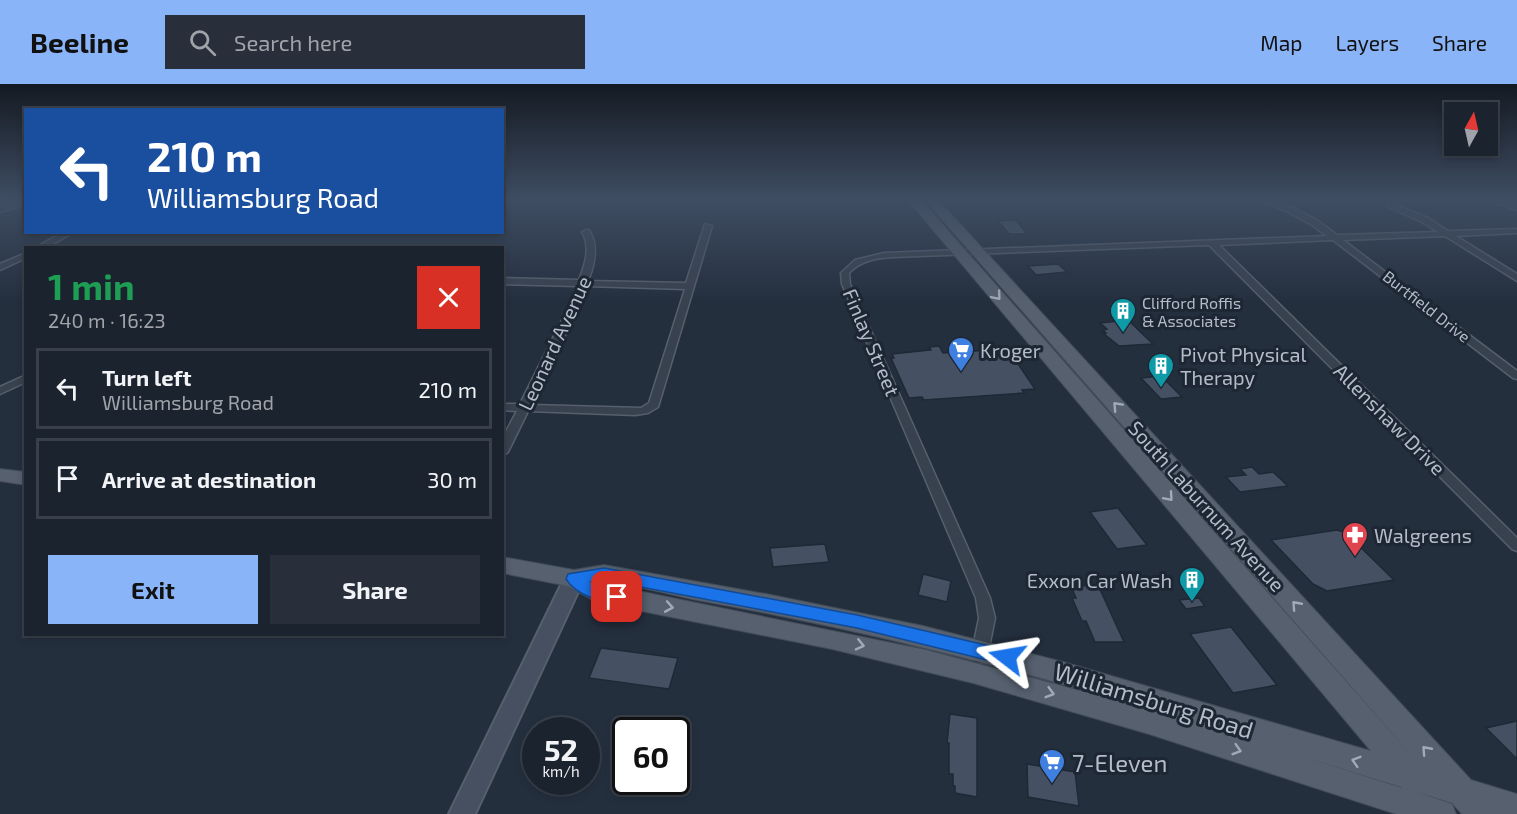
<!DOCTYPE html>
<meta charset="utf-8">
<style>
:root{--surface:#1b232e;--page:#282f3a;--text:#f1f3f6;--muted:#a0a4aa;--line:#39404a;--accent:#8ab4f8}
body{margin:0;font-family:"Exo 2",sans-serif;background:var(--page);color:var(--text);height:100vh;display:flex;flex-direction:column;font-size:22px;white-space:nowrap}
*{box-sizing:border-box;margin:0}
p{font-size:20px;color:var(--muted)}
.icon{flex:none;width:33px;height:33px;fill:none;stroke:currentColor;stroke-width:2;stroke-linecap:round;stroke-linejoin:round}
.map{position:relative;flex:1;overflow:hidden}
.details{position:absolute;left:24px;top:162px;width:480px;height:390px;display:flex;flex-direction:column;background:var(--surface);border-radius:0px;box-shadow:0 3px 9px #0003,0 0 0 2px var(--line)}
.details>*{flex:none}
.hud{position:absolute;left:24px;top:24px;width:480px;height:126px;border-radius:0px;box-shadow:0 3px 9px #0003,0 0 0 2px var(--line);background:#1a4fa0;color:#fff;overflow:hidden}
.needle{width:39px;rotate:8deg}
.buttons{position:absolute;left:1444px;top:18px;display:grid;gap:12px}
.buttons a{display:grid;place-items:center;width:54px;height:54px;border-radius:0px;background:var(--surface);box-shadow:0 3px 9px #0003,0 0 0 2px var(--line);font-size:30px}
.speed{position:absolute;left:522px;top:633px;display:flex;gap:12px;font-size:30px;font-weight:700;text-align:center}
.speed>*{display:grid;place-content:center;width:78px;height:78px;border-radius:50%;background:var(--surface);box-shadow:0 3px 9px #0003,0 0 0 2px var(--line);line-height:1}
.speed small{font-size:15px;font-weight:400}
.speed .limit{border:3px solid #111;border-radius:9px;background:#fff;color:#111}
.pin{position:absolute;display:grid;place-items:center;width:51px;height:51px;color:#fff;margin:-26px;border-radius:12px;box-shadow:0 3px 9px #0006}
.me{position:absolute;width:66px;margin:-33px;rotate:284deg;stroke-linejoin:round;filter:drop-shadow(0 0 4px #0008)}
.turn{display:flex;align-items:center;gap:21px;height:126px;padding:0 24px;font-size:27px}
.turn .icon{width:78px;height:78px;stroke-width:2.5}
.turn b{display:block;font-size:42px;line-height:51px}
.round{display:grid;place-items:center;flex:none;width:63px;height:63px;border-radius:0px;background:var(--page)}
.summary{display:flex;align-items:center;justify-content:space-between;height:102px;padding:0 24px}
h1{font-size:36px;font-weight:700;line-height:45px;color:#1e9e55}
.cta{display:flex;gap:12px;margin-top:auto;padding:12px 24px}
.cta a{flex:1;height:69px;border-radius:0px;background:var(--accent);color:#111;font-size:24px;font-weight:700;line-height:69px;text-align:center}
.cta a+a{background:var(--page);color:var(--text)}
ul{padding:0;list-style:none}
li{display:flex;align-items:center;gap:18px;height:81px;margin:0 12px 9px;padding:0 12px;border:3px solid var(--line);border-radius:0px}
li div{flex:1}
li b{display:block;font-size:22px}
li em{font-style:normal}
header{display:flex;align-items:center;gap:36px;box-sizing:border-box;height:84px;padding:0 30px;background:var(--accent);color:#111}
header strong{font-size:28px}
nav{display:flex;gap:33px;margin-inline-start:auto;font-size:21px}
.search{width:420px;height:54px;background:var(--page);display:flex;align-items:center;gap:15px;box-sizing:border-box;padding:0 21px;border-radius:0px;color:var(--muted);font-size:22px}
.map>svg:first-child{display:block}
.building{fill:#455162;stroke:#1f2835;stroke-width:1.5}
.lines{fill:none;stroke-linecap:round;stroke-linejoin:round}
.street-casing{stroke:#565f6c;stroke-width:3}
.secondary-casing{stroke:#565f6c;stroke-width:4}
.primary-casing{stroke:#414a57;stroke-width:2}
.street{fill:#38414e;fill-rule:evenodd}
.secondary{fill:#465061;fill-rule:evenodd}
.primary{fill:#56606e;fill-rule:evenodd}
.oneway{stroke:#a1aab7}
.route{fill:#1a73e8;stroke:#114b97;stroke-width:1.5}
.labels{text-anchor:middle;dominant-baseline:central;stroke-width:6;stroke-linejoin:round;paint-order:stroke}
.far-poi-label{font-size:16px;fill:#b4bcc9;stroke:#1d2633;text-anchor:start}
.far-street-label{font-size:16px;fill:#b4bcc9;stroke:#1d2633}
.street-label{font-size:20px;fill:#b4bcc9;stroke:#1d2633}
.poi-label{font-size:20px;fill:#b4bcc9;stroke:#1d2633;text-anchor:start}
.near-street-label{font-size:24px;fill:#b4bcc9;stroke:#1d2633}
.near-poi-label{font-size:24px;fill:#b4bcc9;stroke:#1d2633;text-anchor:start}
</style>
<header>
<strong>Beeline</strong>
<div class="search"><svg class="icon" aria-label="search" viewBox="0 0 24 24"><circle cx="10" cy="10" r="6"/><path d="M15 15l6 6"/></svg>Search here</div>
<nav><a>Map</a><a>Layers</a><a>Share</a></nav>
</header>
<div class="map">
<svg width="1517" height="730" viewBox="0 0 1517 730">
<rect width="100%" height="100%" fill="#242f3e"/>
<g class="building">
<polygon points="1016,136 1027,150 1009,150 998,137"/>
<polygon points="1058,180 1067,188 1036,191 1028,182"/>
<polygon points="1128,236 1153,260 1119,262 1103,249 1106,249 1103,246 1107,245 1100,239"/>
<polygon points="939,262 943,269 1008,265 1035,305 1022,306 1024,309 924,316 922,313 909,314 891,274 894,274 892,270 931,266 929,263"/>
<polygon points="1161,292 1182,313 1161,315 1141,294"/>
<polygon points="1252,383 1259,390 1273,388 1288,402 1240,408 1226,393 1246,391 1240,385"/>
<polygon points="1118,424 1147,461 1117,465 1090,428"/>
<polygon points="1337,446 1346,449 1394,496 1327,507 1313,500 1271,456"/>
<polygon points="825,460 829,478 773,483 770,464"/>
<polygon points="923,490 951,497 947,518 918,511"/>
<polygon points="1098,501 1124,558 1095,558 1086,537 1082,537 1072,514 1076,514 1071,502"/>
<polygon points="1199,514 1205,522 1186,525 1179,516"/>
<polygon points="1231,543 1277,601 1233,609 1190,550"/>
<polygon points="601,564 678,574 669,605 589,594"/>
<polygon points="950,630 977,634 977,713 955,709 955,702 953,702 953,690 949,690 949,659 947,659"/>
<polygon points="1517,637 1517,675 1486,644"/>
<polygon points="1027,680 1075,688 1079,722 1028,713"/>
</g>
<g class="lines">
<defs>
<g id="street">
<polygon points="21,116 26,116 26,120 0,128 0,123"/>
<path d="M1260 116H1271L1294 124 1318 137 1337 151 1438 148 1422 138 1388 123 1387 121 1391 119 1428 134 1448 147 1517 145V149L1456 152 1517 190V197L1445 152 1343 156 1517 287V295L1513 294 1333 156 1219 161 1517 454V467L1512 465 1209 161 894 173C877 174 861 176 849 189L850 200 990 514 995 534 987 573 985 578 979 579 973 578 971 573 979 534 976 514 842 200 841 189 855 176 884 169 1327 152 1312 141 1288 128Z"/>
<polygon points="1487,116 1499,116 1517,122 1517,126"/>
<path d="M705 140 712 142 658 323 648 329 635 331 528 327 508 368 502 372V355L517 327 502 326V320H520L570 220 577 202 502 200V194L579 196C585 181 591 163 582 148L586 146H589C599 162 595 180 588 197L686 199ZM586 202 685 205 649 319 641 324 531 321 580 220Z"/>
<polygon points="63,148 74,148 46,164 35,164"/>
<polygon points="26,169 26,174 0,186 0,180"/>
<polygon points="26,291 26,298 0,310 0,303"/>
</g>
<polygon id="secondary" points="574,488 581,490 584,495 475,730 449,730 564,495 567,490"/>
<g id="primary">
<path d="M908 116H921L1420 681 925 116H938L1471 696 1517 710V730H1462L1452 719 1414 707 1452 720 1456 730H1396L1149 650 973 599 832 565 596 518 568 502 502 489V473L574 486 604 481 766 510 923 542 1063 578 1371 667ZM599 499C617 496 676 512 697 516 842 542 985 576 1126 619L926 566ZM1298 671 1401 703 1402 704Z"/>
<polygon points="0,385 26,388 26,401 0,397"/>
</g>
</defs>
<use href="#street" class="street-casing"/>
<use href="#secondary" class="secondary-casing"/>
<use href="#primary" class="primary-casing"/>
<use href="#street" class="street"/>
<use href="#secondary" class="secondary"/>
<use href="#primary" class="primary"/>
</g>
<defs><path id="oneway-chevron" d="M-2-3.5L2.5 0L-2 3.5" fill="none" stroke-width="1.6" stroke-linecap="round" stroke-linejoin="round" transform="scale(1.5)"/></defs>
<g class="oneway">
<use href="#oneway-chevron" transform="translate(997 212) rotate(50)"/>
<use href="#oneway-chevron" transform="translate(1117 322) rotate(-133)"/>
<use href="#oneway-chevron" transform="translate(1169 413) rotate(49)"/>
<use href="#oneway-chevron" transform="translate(1296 521) rotate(-132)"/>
<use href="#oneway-chevron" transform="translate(669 523) rotate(10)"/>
<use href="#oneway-chevron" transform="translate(860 561) rotate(13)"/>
<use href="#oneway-chevron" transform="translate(1050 609) rotate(16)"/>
<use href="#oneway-chevron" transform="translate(1237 666) rotate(17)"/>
<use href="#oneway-chevron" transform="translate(1426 666) rotate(-132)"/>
<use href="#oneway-chevron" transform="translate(1356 677) rotate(-163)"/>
</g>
<linearGradient id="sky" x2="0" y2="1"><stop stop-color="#141a22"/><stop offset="0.53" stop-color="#3f4d63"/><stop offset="1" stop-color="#3f4d63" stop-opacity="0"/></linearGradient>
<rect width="1517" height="218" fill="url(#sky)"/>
<path class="route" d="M604 484 857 531 1007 566 1013 568 1016 573 1013 579 1007 581 857 544 604 496 591 498 601 504 623 509 626 513 623 518C606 523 575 510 566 495L568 490Z"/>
<defs>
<symbol id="building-pin" viewBox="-11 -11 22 30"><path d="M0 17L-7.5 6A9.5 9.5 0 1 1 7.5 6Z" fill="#0f9aa8" stroke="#1d2633"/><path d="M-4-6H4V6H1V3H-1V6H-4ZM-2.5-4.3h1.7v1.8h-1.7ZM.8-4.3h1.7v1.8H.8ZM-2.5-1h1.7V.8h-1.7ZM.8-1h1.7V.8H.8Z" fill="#fff"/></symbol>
<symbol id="supermarket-pin" viewBox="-11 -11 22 30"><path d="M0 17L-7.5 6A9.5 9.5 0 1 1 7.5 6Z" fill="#3f7fe0" stroke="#1d2633"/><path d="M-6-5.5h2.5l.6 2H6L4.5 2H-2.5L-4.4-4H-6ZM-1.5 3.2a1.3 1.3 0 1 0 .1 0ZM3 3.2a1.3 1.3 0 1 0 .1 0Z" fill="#fff"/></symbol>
<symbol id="pharmacy-pin" viewBox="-11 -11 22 30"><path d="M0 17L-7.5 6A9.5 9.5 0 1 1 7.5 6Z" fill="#e0444e" stroke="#1d2633"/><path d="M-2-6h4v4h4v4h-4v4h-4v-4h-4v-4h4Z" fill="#fff"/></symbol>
</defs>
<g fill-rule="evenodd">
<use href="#building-pin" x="1108" y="212" width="30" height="40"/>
<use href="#supermarket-pin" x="946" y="251" width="30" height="40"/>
<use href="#building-pin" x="1146" y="267" width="30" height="40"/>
<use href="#pharmacy-pin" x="1340" y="436" width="30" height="40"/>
<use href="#building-pin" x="1177" y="481" width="30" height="40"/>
<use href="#supermarket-pin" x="1037" y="663" width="30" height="40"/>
</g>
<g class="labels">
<g class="far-poi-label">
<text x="1142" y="218">Clifford Roffis<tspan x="1142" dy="18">&amp; Associates</tspan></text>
</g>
<g class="far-street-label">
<text transform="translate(1427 222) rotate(38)">Burtfield Drive</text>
</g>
<g class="street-label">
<text transform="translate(872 258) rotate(67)">Finlay Street</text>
<text transform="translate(554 259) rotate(-65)">Leonard Avenue</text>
<text transform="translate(1390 335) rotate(45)">Allenshaw Drive</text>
<text transform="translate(1207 422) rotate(48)">South Laburnum Avenue</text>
</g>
<g class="poi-label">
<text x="980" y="266">Kroger</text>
<text x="1180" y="270">Pivot Physical<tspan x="1180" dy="23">Therapy</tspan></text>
<text x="1374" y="451">Walgreens</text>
<text x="1172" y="496" text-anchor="end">Exxon Car Wash</text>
</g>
<g class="near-street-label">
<text transform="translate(1154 616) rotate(17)">Williamsburg Road</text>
</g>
<g class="near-poi-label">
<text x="1072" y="678">7-Eleven</text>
</g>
</g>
</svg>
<div class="buttons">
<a><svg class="needle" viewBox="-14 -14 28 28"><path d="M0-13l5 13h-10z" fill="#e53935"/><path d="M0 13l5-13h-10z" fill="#a0a4aa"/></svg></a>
</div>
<div class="speed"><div>52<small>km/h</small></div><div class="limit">60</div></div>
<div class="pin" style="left:617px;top:513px;background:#d93025"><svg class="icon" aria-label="arrive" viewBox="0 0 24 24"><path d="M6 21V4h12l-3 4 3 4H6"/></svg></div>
<svg class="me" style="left:1007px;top:573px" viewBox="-20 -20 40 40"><path d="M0-17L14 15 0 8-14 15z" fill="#1a73e8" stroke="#fff" stroke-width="4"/></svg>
<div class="hud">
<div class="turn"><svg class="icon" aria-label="left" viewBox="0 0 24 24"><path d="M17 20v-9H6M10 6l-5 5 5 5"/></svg><div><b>210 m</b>Williamsburg Road</div></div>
</div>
<section class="details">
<div class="summary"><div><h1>1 min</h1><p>240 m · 16:23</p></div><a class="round" style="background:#d93025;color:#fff"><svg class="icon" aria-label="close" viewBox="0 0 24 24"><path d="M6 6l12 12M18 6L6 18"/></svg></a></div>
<ul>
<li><svg class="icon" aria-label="left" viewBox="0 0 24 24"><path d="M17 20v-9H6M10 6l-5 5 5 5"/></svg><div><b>Turn left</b><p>Williamsburg Road</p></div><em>210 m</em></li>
<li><svg class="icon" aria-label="arrive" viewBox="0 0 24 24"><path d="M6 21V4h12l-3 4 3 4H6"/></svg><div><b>Arrive at destination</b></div><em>30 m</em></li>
</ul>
<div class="cta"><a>Exit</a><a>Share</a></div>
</section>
</div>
